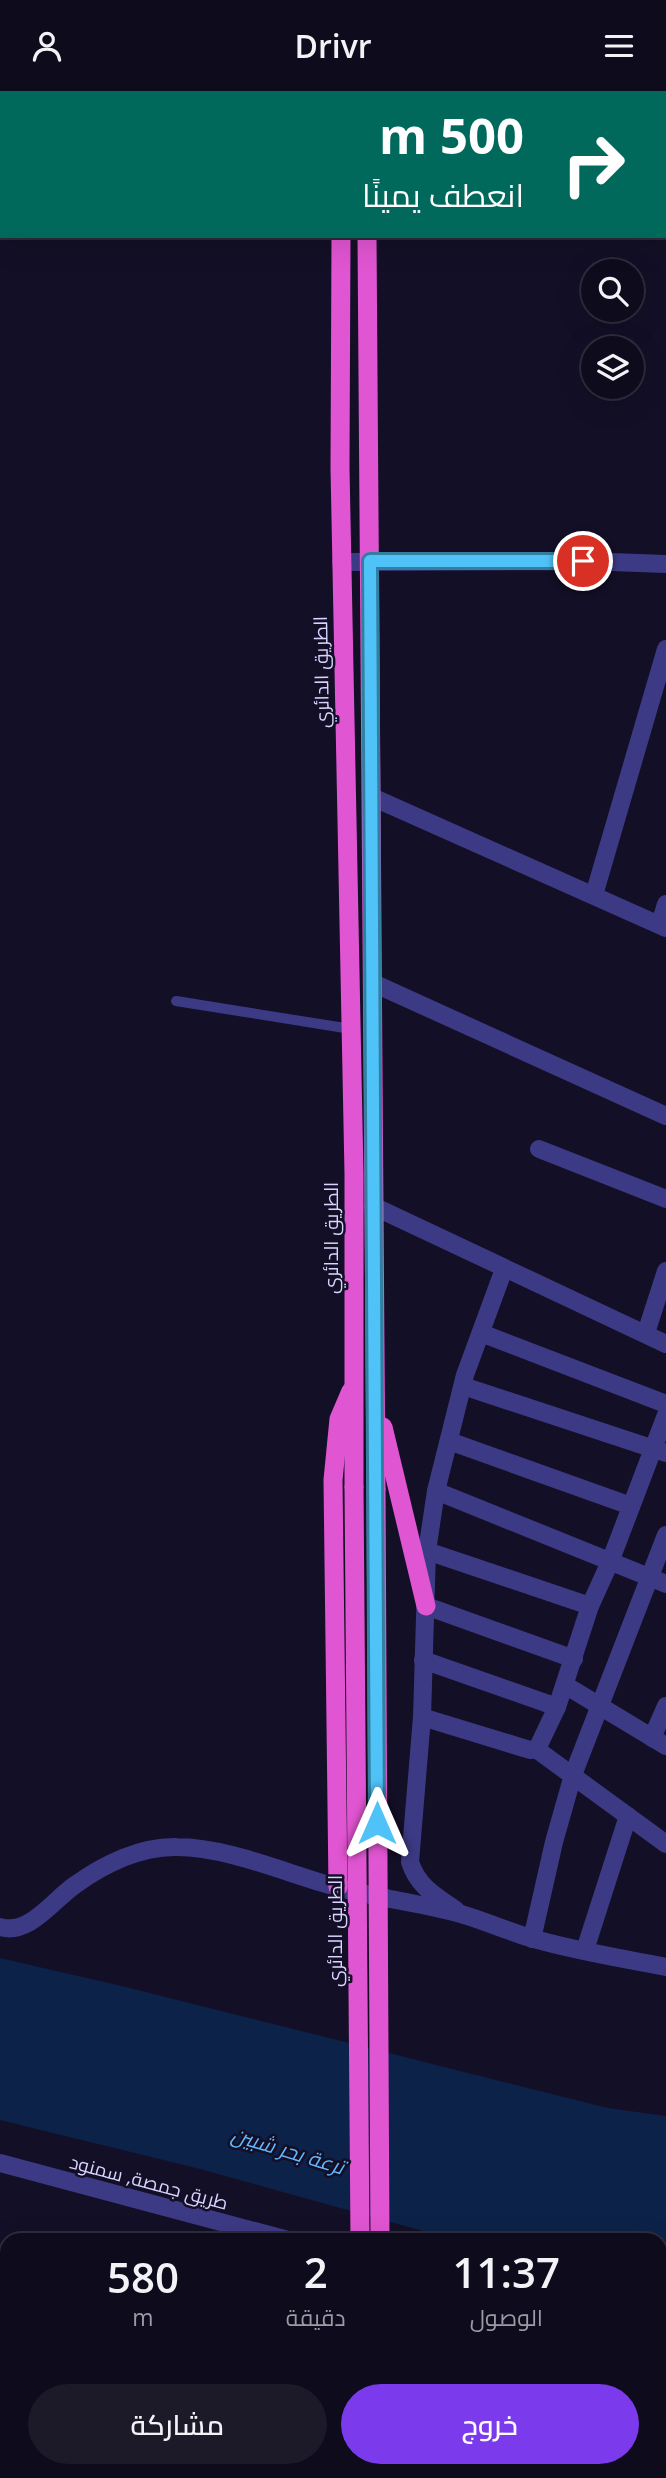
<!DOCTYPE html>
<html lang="ar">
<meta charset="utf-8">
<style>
:root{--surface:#0e0b1c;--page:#1c1929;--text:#f1f3f6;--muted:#9b9ba3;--line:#2e2b3b;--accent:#7c3aed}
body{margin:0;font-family:"Open Sans",Cairo,sans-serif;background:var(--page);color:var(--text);direction:rtl;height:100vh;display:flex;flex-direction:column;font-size:26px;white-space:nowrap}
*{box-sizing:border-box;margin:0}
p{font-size:23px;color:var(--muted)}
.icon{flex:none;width:38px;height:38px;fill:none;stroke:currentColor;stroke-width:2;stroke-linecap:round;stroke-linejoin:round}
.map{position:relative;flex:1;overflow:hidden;direction:ltr}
.panel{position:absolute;left:0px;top:2142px;width:667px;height:245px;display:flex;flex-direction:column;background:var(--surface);border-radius:21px 21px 0 0;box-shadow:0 7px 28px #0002,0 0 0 2px var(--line);direction:rtl}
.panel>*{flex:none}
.guide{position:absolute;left:0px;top:0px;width:667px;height:147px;box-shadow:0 7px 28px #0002,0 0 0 2px var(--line);direction:rtl;background:#00695c;color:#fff;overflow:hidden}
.controls{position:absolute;left:581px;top:168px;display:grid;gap:14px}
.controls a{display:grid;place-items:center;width:63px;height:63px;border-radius:50%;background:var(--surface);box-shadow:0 7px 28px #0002,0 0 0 2px var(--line);font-size:35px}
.pin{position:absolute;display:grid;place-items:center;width:60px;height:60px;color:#fff;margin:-30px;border:4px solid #fff;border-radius:50%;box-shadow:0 2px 7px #0007}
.me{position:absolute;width:77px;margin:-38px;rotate:0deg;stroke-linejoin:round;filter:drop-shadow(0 0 5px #0008)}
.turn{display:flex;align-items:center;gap:24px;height:147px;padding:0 28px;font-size:32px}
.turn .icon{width:91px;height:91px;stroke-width:2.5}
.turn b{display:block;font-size:49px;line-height:60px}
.eta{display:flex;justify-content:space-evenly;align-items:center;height:119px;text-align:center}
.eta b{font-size:42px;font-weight:600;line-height:49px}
.action{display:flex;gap:14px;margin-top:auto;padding:14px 28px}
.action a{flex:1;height:80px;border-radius:42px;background:var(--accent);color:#fff;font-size:28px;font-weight:600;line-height:80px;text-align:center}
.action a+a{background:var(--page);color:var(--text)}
header{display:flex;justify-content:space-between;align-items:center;height:91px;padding:0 28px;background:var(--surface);font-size:32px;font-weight:600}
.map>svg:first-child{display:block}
.water{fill:#0c2248}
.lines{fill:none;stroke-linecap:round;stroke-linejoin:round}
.service{stroke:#3d3a85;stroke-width:10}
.minor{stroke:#3d3a85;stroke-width:18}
.trunk{stroke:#e055d1;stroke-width:19}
.trunk-bridge{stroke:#e055d1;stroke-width:19}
.route-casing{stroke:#337fa1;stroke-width:18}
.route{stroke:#4fc3f7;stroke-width:12}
.labels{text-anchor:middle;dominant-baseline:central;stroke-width:5;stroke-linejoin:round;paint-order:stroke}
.street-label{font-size:19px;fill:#d9d4ff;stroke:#130f26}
.water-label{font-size:21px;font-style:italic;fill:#62b6ff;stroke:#130f26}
</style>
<header><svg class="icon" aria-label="menu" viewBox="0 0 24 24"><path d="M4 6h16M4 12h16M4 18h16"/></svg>Drivr<svg class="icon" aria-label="person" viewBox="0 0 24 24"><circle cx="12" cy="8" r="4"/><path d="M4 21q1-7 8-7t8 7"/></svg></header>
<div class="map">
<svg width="666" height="2387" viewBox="0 0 666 2387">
<rect width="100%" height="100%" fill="#130f26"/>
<polygon class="water" points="0,1867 126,1896 608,2017 666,2025 666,2205 660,2203 660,2149 455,2149 200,2078 0,2029"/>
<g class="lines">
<polyline class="service" points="176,910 351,938"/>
<g class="minor">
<polyline points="341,471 583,470 666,473"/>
<polyline points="372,706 666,837"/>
<polyline points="594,804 666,558"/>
<polyline points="660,833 666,813"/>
<polyline points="373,892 666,1025"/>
<polyline points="539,1058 666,1108"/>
<polyline points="373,1115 666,1253"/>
<polyline points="481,1242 666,1313"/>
<polyline points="646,1242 666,1180"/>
<polyline points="463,1295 666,1362"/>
<polyline points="449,1350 631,1415"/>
<polyline points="436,1400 666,1493"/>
<polyline points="427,1460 590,1515"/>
<polyline points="426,1515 574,1568"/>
<polyline points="423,1569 557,1616"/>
<polyline points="565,1594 666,1655"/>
<polyline points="422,1626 530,1659 537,1658 557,1616 590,1515 610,1471 666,1324"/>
<polyline points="652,1647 666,1615"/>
<polyline points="536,1658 666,1753"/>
<path d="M456 1819C436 1805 418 1796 410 1771L422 1626 427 1460 436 1400 465 1284 504 1178"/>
<path d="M0 1836C29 1845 53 1809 75 1794 104 1773 141 1755 177 1756 227 1756 288 1783 336 1796 377 1807 420 1812 461 1823 485 1830 507 1840 531 1847 575 1860 621 1867 666 1876"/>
<polyline points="532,1848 554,1751 573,1684 666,1444"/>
<polyline points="585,1859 628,1725"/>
<polyline points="0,2072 288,2149"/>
<polyline points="0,2174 7,2175"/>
<polyline points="660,2308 666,2311"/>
<polyline points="660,2372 666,2375"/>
<polyline points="344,2387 345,2380"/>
</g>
<g class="trunk">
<polyline points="342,2 342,0"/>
<polyline points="369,2 369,0"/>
<polyline points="341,145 340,377 354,1083 354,1396"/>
<polyline points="367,145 376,1398"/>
<polyline points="383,1336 426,1515"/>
<polyline points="338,1796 333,1389 339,1328 351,1300"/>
<polyline points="364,2380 364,2387"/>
<polyline points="384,2380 385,2387"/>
</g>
<g class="trunk-bridge">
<polyline points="354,1396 360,2149"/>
<polyline points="376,1398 380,2149"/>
</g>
</g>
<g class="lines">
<defs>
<polyline id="route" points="377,1732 370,470 583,470"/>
</defs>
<use href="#route" class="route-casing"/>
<use href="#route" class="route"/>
</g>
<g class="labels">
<g class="street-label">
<text transform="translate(321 581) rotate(-91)">الطريق الدائري</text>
<text transform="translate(331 1147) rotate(-90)">الطريق الدائري</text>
<text transform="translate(335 1840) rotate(-90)">الطريق الدائري</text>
<text transform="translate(149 2091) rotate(15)">طريق جمصة, سمنود</text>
</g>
<g class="water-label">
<text transform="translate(288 2059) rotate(17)">ترعة بحر شبين</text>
</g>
</g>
</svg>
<div class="controls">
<a><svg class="icon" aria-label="search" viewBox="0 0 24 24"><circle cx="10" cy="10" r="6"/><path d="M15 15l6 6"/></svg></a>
<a><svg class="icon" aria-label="layers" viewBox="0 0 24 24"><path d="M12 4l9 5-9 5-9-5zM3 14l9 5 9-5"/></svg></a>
</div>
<div class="pin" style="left:583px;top:470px;background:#d93025"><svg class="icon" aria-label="arrive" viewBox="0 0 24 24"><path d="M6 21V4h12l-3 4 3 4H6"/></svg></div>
<svg class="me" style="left:377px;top:1732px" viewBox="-20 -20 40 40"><path d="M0-17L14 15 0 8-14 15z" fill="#4fc3f7" stroke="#fff" stroke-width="4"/></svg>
<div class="guide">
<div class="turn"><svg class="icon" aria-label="right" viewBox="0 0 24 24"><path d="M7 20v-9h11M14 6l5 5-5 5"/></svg><div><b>500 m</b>انعطف يمينًا</div></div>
</div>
<section class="panel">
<div class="eta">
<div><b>11:37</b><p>الوصول</p></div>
<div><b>2</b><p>دقيقة</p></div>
<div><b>580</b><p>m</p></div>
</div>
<div class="action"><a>خروج</a><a>مشاركة</a></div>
</section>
</div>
